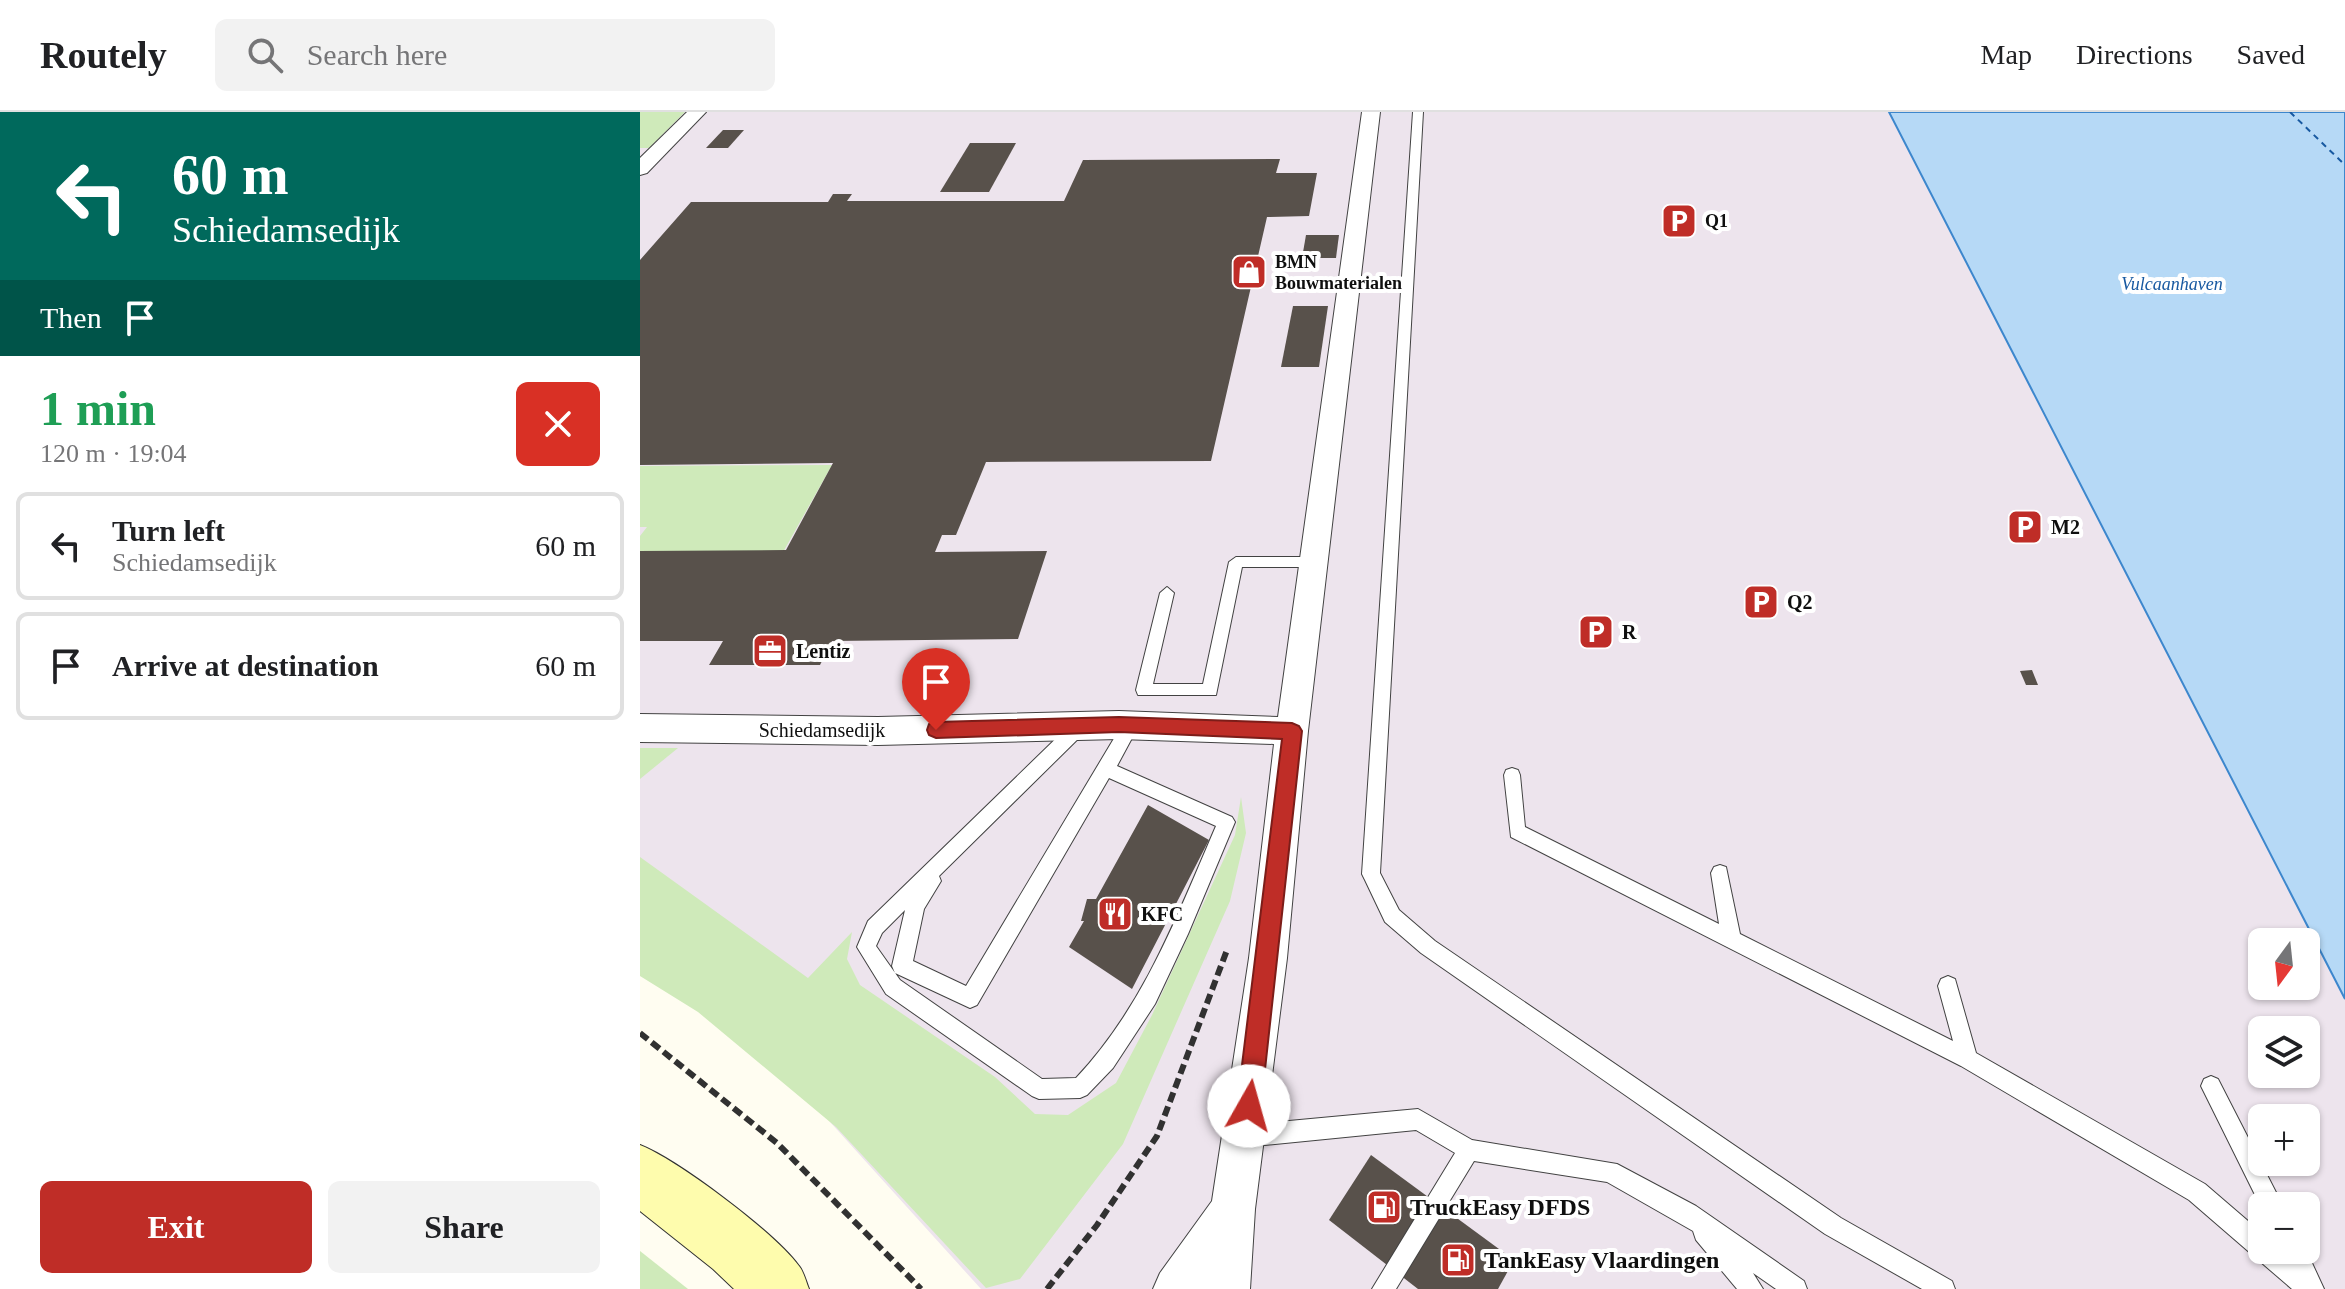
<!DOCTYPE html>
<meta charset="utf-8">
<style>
:root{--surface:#fff;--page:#f2f2f2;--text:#202124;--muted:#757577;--line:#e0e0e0;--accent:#bf2d27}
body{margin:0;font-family:"Times New Roman",serif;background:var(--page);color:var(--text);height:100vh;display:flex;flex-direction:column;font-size:30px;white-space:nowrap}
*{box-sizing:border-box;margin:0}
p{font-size:26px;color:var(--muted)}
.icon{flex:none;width:44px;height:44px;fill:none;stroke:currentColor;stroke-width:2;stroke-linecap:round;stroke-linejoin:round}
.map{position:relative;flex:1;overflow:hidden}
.details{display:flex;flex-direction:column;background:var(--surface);width:640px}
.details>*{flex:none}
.banner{background:#00695c;color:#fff;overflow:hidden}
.needle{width:52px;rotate:195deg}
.buttons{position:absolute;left:1608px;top:816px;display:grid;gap:16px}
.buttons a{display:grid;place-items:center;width:72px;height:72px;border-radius:12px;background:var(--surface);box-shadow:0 2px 6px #0004;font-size:40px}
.pin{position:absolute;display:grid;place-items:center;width:68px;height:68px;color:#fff;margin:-82px -34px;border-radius:50% 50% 50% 0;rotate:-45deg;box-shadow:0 0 8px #0007}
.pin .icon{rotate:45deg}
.me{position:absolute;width:88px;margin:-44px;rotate:7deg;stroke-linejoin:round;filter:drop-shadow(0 0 6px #0008)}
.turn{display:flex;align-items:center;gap:28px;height:168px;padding:0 40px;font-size:36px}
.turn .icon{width:104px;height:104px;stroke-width:2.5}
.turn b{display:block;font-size:56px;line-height:68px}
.then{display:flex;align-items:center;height:76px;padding:0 40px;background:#0003;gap:16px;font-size:30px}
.round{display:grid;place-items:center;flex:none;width:84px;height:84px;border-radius:12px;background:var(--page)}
.headline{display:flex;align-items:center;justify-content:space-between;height:136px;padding:0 40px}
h1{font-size:48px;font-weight:700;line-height:60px;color:#1e9e55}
.primary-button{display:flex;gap:16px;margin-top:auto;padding:16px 40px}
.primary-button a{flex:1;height:92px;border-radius:12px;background:var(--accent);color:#fff;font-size:32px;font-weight:700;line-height:92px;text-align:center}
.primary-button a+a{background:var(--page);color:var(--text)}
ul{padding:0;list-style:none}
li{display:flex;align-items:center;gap:24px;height:108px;margin:0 16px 12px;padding:0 24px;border:4px solid var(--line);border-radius:12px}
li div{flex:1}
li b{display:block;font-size:30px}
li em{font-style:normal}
header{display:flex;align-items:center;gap:48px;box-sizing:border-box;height:112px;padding:0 40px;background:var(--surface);border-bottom:2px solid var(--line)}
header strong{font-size:38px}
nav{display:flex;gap:44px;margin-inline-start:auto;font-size:28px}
.search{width:560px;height:72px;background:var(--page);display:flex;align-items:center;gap:20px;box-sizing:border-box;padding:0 28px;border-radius:12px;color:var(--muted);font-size:30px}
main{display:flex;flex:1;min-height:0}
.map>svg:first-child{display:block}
.industrial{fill:#ede4ed;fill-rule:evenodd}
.green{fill:#cfeaba}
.water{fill:#b6d9f6;stroke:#3d87cd;stroke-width:2}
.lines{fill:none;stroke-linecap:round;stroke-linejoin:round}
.ferry{stroke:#1859a1;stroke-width:2;stroke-dasharray:6 5;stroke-linecap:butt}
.building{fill:#58514b}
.service-casing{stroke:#424242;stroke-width:2}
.minor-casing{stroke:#424242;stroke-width:2}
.secondary-casing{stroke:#313131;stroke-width:2}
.path{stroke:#313131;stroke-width:6;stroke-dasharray:10 5;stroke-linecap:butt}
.service{fill:#fff;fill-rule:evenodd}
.minor{fill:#fff;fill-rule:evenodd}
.secondary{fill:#fefcad;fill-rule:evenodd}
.route{fill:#bf2d27;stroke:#7c1d19;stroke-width:2}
.labels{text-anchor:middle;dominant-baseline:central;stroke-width:8;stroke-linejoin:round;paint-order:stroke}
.far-poi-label{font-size:18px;font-weight:bold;fill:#0f0f0f;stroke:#fff;text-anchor:start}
.far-water-label{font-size:18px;font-style:italic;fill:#1859a1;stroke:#fff}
.poi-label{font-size:20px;font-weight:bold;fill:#0f0f0f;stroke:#fff;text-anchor:start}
.street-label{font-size:20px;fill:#0f0f0f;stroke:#fff}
.near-poi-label{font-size:24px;font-weight:bold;fill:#0f0f0f;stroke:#fff;text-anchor:start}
</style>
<header>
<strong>Routely</strong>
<div class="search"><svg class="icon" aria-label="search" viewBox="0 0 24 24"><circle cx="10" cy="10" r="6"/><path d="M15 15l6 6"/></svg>Search here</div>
<nav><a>Map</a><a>Directions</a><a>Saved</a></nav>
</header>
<main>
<section class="details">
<div class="banner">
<div class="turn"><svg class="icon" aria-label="left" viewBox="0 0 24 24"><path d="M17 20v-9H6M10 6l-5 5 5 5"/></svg><div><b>60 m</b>Schiedamsedijk</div></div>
<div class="then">Then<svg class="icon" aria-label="arrive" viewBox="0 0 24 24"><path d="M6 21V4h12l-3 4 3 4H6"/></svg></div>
</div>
<div class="headline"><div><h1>1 min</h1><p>120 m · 19:04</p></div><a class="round" style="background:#d93025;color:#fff"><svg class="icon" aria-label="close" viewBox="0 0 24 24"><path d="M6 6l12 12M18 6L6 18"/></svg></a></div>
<ul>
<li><svg class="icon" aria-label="left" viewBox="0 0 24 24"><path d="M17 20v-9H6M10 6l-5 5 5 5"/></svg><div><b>Turn left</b><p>Schiedamsedijk</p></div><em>60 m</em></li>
<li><svg class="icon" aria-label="arrive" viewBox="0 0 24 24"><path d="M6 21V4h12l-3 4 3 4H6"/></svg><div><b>Arrive at destination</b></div><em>60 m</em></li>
</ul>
<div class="primary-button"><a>Exit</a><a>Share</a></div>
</section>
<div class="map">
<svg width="1705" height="1177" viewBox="0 0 1705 1177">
<rect width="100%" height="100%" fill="#fffdf1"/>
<path class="industrial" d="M0 0H1705V1177H341L38 842 0 825ZM1622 830H1666V874H1622ZM1622 918H1666V962H1622ZM1622 1006H1666V1050H1622ZM1622 1094H1666V1138H1622Z"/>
<g class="green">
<polygon points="0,0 45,0 9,36 0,36"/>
<polygon points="192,353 142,442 0,443 0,424 7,415 0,415 0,354"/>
<polygon points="0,636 38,636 0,667"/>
<polygon points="601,685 606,721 590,789 483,1032 380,1167 346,1176 196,1015 58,900 0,864 0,745 168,866 212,820 207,847 220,873 355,965 395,1002 428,1003 476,971 512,903 595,723"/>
<polygon points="0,1139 48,1177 0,1177"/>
</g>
<polygon class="water" points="1249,0 1705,0 1705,887"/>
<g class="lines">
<polyline class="ferry" points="1650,0 1705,53"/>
</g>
<g class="building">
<polygon points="83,18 104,18 88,36 66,36"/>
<polygon points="330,31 376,31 349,80 300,80"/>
<polygon points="640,47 636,61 677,61 669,104 627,105 571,349 346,350 316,423 302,423 295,440 407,439 378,527 192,529 180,553 69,553 83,529 0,529 0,439 146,438 193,351 0,353 0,148 51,90 188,90 193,82 212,82 207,89 424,89 443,48"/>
<polygon points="666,123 699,123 696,146 662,146"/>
<polygon points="653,194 688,194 679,255 641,255"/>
<polygon points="1392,558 1398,573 1386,573 1380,559"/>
<polygon points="508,693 569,728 492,877 429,835 444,809 441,809 447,787 456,787"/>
<polygon points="731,1043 874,1148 858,1177 778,1177 689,1108"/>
</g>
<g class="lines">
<defs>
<g id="service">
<polygon points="773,0 783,0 740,761 759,798 795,829 1201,1106 1312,1169 1315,1177 1282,1177 1185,1122 781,841 745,810 725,768 722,762"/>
<polygon points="596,445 674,445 681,450 674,455 602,455 576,583 498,583 496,578 520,481 527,475 534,481 513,572 563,572 589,450"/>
<path d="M491 606 497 608 499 613 477 654 592 705 595 710 548 822 515 892 473 956 447 983 440 986 399 987 392 984 246 882 217 835 228 809 433 610H445L447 615 445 620 299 764 301 769 284 797 273 849 326 874 485 608ZM469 666 576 714C537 804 504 894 436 966L402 967 260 868 236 834 242 821 265 798 252 854 255 861 330 896 337 893Z"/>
<polygon points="872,656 878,658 880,663 885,715 1079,812 1071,761 1074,755 1080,753 1086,755 1100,822 1313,929 1298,874 1301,867 1308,864 1315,867 1336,941 1565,1072 1622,1121 1622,1138 1641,1138 1644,1140 1643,1138 1666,1138 1684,1177 1652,1177 1549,1088 1321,954 871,725 864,663 866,658"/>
<polygon points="1571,964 1578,967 1643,1094 1622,1094 1622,1097 1561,974 1564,967"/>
<polygon points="778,997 832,1028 977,1052 1056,1094 1164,1169 1167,1177 1136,1177 1113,1161 1123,1177 1097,1177 1056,1128 1053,1119 967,1070 834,1049 756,1177 732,1177 815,1041 776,1018 605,1035 598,1031 594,1024 598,1017 605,1013"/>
</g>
<g id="minor">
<polygon points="47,0 66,0 7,61 0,63 0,46"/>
<polygon points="722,0 740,0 668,619 647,846 615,1097 610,1177 513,1177 520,1161 572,1089 609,846 634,632 479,627 238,633 0,630 0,602 238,605 479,599 638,605"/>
</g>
<path id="secondary" d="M0 1033C38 1048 135 1121 159 1154 164 1160 166 1170 169 1177H94L73 1157 0 1099Z"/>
</defs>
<use href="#service" class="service-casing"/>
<use href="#minor" class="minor-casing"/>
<use href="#secondary" class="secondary-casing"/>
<g class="path">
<polyline points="0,921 137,1031 281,1177"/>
<polyline points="407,1177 457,1113 517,1024 587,838"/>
</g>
<use href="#service" class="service"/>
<use href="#minor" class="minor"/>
<use href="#secondary" class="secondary"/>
</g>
<polygon class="route" points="479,605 652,611 659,614 662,619 621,994 617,1003 609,1006 600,1003 597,994 642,627 479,620 296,626 289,623 287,618 289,612 296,610"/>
<defs>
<symbol id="parking-square" viewBox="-11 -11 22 22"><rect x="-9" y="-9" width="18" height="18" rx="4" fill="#bf2d27" stroke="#fff"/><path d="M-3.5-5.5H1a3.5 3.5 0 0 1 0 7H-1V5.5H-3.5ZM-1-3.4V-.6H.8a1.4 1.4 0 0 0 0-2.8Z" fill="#fff"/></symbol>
<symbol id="shop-square" viewBox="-11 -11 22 22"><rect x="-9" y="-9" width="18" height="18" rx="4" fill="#bf2d27" stroke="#fff"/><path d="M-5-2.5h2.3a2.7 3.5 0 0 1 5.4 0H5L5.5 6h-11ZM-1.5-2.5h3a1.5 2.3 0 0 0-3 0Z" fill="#fff"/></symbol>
<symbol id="office-square" viewBox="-11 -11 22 22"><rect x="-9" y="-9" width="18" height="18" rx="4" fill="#bf2d27" stroke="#fff"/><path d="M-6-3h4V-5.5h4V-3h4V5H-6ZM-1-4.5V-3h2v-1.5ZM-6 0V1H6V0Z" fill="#fff"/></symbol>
<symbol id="restaurant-square" viewBox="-11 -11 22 22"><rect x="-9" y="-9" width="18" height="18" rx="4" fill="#bf2d27" stroke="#fff"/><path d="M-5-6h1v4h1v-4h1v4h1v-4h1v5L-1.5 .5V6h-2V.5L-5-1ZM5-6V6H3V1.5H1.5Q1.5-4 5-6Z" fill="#fff"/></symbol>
<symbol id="fuel-square" viewBox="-11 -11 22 22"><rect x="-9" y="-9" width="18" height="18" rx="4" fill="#bf2d27" stroke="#fff"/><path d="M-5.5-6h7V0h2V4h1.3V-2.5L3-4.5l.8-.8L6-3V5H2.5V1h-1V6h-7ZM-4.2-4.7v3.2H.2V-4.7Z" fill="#fff"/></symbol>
</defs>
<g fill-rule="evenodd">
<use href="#parking-square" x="1019" y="89" width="40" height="40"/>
<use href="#shop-square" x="589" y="140" width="40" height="40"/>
<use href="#parking-square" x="1365" y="395" width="40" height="40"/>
<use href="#parking-square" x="1101" y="470" width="40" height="40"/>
<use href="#parking-square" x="936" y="500" width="40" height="40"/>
<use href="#office-square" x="110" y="519" width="40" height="40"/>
<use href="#restaurant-square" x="455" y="782" width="40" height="40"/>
<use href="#fuel-square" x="724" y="1075" width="40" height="40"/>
<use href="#fuel-square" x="798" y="1128" width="40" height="40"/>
</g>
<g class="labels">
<g class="far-poi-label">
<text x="1065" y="109">Q1</text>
<text x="635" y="150">BMN<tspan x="635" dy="21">Bouwmaterialen</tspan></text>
</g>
<g class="far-water-label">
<text x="1532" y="172">Vulcaanhaven</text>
</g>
<g class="poi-label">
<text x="1411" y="415">M2</text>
<text x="1147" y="490">Q2</text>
<text x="982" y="520">R</text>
<text x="156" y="539">Lentiz</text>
<text x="501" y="802">KFC</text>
</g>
<g class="street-label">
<text x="182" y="618">Schiedamsedijk</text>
</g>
<g class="near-poi-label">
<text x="770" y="1095">TruckEasy DFDS</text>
<text x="844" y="1148">TankEasy Vlaardingen</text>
</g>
</g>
</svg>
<div class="buttons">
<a><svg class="needle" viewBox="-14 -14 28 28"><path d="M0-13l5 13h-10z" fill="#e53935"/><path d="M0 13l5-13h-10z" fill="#757577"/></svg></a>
<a><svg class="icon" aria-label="layers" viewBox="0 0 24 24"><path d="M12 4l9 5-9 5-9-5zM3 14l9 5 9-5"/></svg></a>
<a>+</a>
<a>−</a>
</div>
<div class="pin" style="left:296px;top:618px;background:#d93025"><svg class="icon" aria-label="arrive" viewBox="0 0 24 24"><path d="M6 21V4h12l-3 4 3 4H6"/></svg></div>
<svg class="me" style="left:609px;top:994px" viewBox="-20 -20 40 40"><circle r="19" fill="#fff"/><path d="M0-13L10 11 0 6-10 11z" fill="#bf2d27"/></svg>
</div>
</main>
